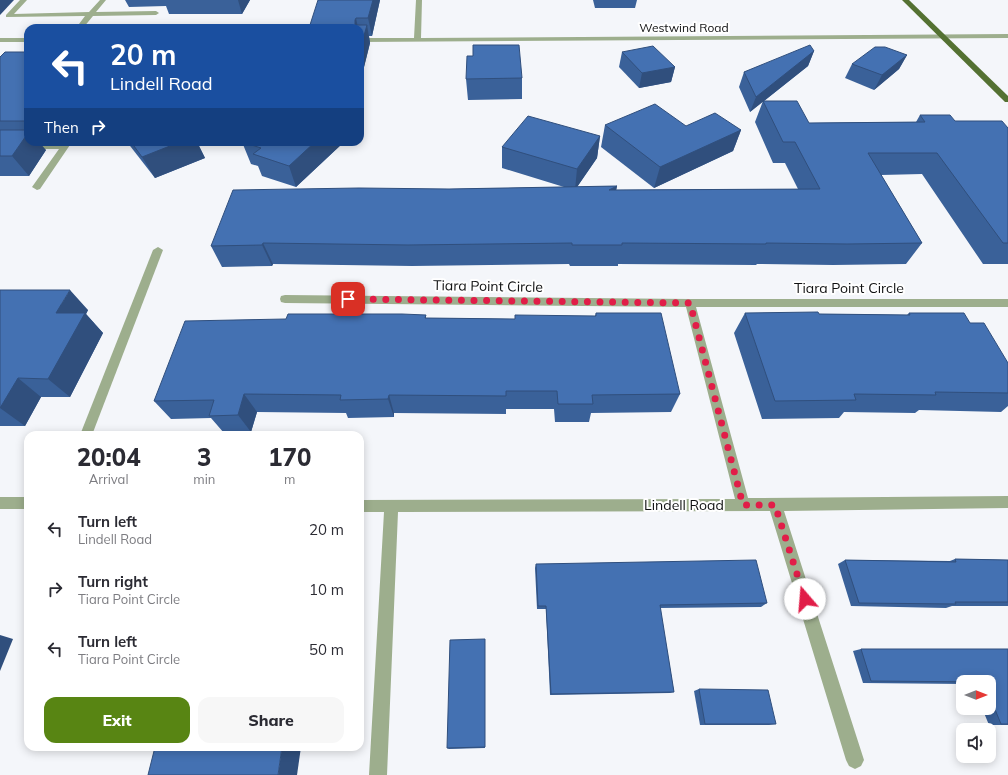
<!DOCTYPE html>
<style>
:root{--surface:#fff;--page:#f7f7f7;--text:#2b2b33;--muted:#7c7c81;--accent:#588513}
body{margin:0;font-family:Mulish,sans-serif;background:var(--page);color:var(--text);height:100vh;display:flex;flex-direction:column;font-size:15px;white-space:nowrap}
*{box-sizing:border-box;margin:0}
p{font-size:13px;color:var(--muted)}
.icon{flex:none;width:22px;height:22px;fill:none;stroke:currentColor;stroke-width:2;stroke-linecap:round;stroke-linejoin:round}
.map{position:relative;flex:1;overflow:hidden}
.drawer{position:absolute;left:24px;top:431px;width:340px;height:320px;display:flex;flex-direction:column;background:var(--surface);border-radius:12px;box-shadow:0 2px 10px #0003}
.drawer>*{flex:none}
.guide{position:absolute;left:24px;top:24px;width:340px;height:122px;border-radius:12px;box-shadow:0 2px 10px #0003;background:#1a4fa0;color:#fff;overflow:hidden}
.needle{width:26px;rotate:90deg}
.controls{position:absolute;left:956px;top:675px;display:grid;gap:8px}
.controls a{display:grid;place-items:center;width:40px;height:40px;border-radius:8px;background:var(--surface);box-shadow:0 2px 10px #0003;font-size:20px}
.pin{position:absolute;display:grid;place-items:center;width:34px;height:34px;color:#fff;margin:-17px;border-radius:8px;box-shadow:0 2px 6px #0006}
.me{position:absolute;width:44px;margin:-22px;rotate:342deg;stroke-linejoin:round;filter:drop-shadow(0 0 3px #0008)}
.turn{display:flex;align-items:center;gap:14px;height:84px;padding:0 20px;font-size:18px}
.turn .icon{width:52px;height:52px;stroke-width:2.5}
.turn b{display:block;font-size:28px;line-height:34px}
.then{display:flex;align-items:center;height:38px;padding:0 20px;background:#0003;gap:8px;font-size:15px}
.eta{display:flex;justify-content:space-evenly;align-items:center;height:68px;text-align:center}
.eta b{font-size:24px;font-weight:800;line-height:28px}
.primary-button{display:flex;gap:8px;margin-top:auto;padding:8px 20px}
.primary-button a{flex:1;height:46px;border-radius:12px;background:var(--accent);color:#fff;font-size:16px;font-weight:800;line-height:46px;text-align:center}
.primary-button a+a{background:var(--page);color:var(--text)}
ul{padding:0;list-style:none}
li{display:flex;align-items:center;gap:12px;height:60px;padding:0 20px}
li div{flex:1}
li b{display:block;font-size:15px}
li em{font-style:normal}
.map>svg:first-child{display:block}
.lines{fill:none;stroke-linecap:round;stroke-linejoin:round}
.minor{fill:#9dae8d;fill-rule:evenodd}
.major{fill:#547132;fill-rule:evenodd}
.wall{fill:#3a6199}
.shaded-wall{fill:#304f7d}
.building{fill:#4471b2;stroke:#304f7d}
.route{stroke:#e11d48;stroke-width:7;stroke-dasharray:0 12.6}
.labels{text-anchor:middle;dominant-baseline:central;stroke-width:4;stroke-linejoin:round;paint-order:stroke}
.far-street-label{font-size:12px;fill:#101112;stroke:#fff}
.street-label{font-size:14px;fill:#101112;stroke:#fff}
</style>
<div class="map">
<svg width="1008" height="775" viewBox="0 0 1008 775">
<rect width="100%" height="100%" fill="#f4f6fa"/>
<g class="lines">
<g class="minor">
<polygon points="20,0 27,0 14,14 89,12 100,0 106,0 96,12 156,11 159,13 156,15 93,16 83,28 76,28 85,16 6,17 6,15"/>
<polygon points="416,0 422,0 421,38 1008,34 1008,38 360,42 360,38 414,38"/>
<rect x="0" y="38" width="28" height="4"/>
<polygon points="64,142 72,142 40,189 37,190 32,187 59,149 0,149 0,143 63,143"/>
<polygon points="158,247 163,250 92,435 80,435 153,250"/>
<polygon points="285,295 690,299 1008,299 1008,307 696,307 748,498 1008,496 1008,508 784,511 864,760 861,766 855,769 849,766 846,760 770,511 398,512 387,775 369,775 384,512 360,512 360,500 735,499 686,307 285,303 281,302 280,299 281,296"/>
<rect x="0" y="497" width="28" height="12"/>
</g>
<polygon class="major" points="902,0 909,0 1008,96 1008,102 1005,102"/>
</g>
<g class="wall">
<polygon points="125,0 250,0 242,14 169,14 166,6 129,7"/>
<polygon points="318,0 380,0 372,36 369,36 370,43 362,75 360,75 360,28"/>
<polygon points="593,0 637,0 635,8 595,8"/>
<polygon points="814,51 808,66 764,101 809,123 916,122 920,115 955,121 1008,128 1008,264 983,264 922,174 881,175 922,243 906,264 833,265 757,264 756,265 618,264 618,266 570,266 569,264 412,266 273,264 272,266 222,267 211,246 449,189 564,187 502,168 502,147 600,136 597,158 577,187 617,186 616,190 798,189 785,163 773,163 755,122 763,101 750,112 739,87 744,72"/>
<polygon points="28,52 28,142 46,150 29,176 0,176 0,57"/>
<polygon points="622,52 675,67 671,82 639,88 619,67"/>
<polygon points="907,55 899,69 874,90 845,78 852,64"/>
<polygon points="473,56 522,78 522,99 468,100 466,79"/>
<polygon points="605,125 686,126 741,130 733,151 654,188 601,147"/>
<polygon points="127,142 197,142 205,158 155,178"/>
<polygon points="242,142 344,142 296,187 262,176 258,166 251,164"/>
<polygon points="0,290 88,310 86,314 103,333 70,397 41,397 25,426 0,426"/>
<polygon points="596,313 680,394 671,412 591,413 589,422 555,422 554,409 506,409 506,414 394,413 394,417 348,418 346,413 257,412 251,432 224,433 211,418 171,419 154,401 286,319 426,315 426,318 515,319 595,316"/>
<polygon points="745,313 907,315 909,313 970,323 1008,363 1008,406 1001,412 919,410 915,413 844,412 839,418 762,419 734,333"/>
<polygon points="955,559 1008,560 1008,606 952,606 946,608 851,606 838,564 845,560 950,561"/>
<polygon points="536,564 767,603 761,607 660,608 674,692 670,693 550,695 546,609 537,609 535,568"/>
<polygon points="485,639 485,748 449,749 447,748"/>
<polygon points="861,649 1008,649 1008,725 989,725 982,708 989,708 989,682 963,682 963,684 863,683 853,651"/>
<polygon points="699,689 776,724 769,725 700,725 694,691"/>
</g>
<g class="shaded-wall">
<polygon points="0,0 14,0 0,15"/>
<polygon points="238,0 250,0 242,14"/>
<polygon points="373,0 380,0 372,36 368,18"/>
<polygon points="356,18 358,28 355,25 355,20"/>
<polygon points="367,25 370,43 362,75 360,64 360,50"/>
<polygon points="814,51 808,66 750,112 756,97"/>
<polygon points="907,55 899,69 874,90 882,75"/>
<polygon points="675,67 671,82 639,88 642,73"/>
<polygon points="741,130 733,151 654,188 660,167"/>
<polygon points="28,133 28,142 39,142 46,150 29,176 12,156"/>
<polygon points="600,136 597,158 575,190 577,169"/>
<polygon points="180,142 197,142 205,158 155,178 142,157"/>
<polygon points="315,142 344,142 296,187 289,166"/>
<polygon points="617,186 613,208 609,190"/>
<polygon points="263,243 273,264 272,266 262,245"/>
<polygon points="70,290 88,310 86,314 103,333 70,397 48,379 56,313"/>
<polygon points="18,378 41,397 25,426 0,408"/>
<polygon points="244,394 257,412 251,432 238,415"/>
<polygon points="389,395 394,413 394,417 388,399"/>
<polygon points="0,635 13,639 0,671"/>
<polygon points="282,747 301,747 297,775 278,775"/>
</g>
<g class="building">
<polygon points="318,0 373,0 368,18 356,18 355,20 355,25 367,25 360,50 360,28 309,28"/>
<polygon points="473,45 519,45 522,78 466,79 467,56 473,56"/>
<polygon points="810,45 814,51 756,97 744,72"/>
<polygon points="653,46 675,67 642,73 622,52"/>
<polygon points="875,47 885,47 907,55 882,75 852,64"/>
<polygon points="5,52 28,52 28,121 0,121 0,57"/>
<polygon points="763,101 797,101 809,123 925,122 920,115 950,115 955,121 1002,121 1008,128 1008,243 1003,243 937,153 868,153 922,243 847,244 766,243 766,244 622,243 622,245 572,245 572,243 408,245 263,243 262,245 211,246 233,190 359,188 449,189 617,186 609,190 820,189 795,142 783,142"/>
<polygon points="655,104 686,126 715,113 741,130 660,167 605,125"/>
<polygon points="528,116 600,136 577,169 502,147"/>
<polygon points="0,130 28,130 28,133 12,156 0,156"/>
<polygon points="131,142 180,142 142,157"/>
<polygon points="242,142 315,142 289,166 253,154 261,148"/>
<polygon points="0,290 70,290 56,313 85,313 48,379 18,378 0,408"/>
<polygon points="818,312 819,314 910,315 909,313 964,313 970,323 984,323 1008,363 1008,393 935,392 936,395 854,394 856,400 775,401 745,313"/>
<polygon points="596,313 661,313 680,394 592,395 593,404 558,404 557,391 506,391 506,396 389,395 388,399 340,400 341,395 244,394 238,415 209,416 214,400 154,401 185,321 286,319 288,314 402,314 426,315 425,318 515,319 515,315 596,316"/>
<polygon points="955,559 1008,560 1008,602 955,602 956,604 859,603 845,560 956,562"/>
<polygon points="756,560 767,603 660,605 674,692 551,694 546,606 538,606 536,564"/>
<polygon points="485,639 485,747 447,748 450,640"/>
<polygon points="861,649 1008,649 1008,724 1001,724 989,695 989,682 871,681"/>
<polygon points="699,689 768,690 776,724 705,724"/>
<polygon points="155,747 282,747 278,775 148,775"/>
</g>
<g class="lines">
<polyline class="route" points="348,299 690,303 743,505 775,505 805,599"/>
</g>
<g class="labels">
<g class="far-street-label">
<text x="684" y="27">Westwind Road</text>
</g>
<g class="street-label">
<text transform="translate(488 286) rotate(1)">Tiara Point Circle</text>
<text x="849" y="288">Tiara Point Circle</text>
<text x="684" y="505">Lindell Road</text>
</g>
</g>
</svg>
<div class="controls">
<a><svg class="needle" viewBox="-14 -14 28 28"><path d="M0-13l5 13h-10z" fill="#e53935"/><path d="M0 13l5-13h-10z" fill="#7c7c81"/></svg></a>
<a><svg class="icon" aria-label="sound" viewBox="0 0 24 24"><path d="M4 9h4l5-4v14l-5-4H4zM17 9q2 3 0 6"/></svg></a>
</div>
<div class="pin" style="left:348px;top:299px;background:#d93025"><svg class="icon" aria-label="arrive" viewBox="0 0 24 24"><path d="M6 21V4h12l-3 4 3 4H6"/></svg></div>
<svg class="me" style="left:805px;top:599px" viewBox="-20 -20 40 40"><circle r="19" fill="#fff"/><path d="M0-13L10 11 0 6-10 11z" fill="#e11d48"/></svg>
<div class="guide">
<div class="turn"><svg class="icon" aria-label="left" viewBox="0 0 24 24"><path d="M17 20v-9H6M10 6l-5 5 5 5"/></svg><div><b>20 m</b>Lindell Road</div></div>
<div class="then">Then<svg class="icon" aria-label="right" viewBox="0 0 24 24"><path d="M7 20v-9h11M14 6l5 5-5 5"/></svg></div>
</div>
<section class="drawer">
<div class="eta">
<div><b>20:04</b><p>Arrival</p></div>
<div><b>3</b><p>min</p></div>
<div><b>170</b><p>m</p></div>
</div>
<ul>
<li><svg class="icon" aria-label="left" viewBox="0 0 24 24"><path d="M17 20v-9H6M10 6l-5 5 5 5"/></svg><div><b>Turn left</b><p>Lindell Road</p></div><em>20 m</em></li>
<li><svg class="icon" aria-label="right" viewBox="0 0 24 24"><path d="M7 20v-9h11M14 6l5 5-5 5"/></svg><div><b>Turn right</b><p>Tiara Point Circle</p></div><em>10 m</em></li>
<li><svg class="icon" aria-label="left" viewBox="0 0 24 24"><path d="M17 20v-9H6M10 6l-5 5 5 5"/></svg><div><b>Turn left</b><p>Tiara Point Circle</p></div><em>50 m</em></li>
</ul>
<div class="primary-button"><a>Exit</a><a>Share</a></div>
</section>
</div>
